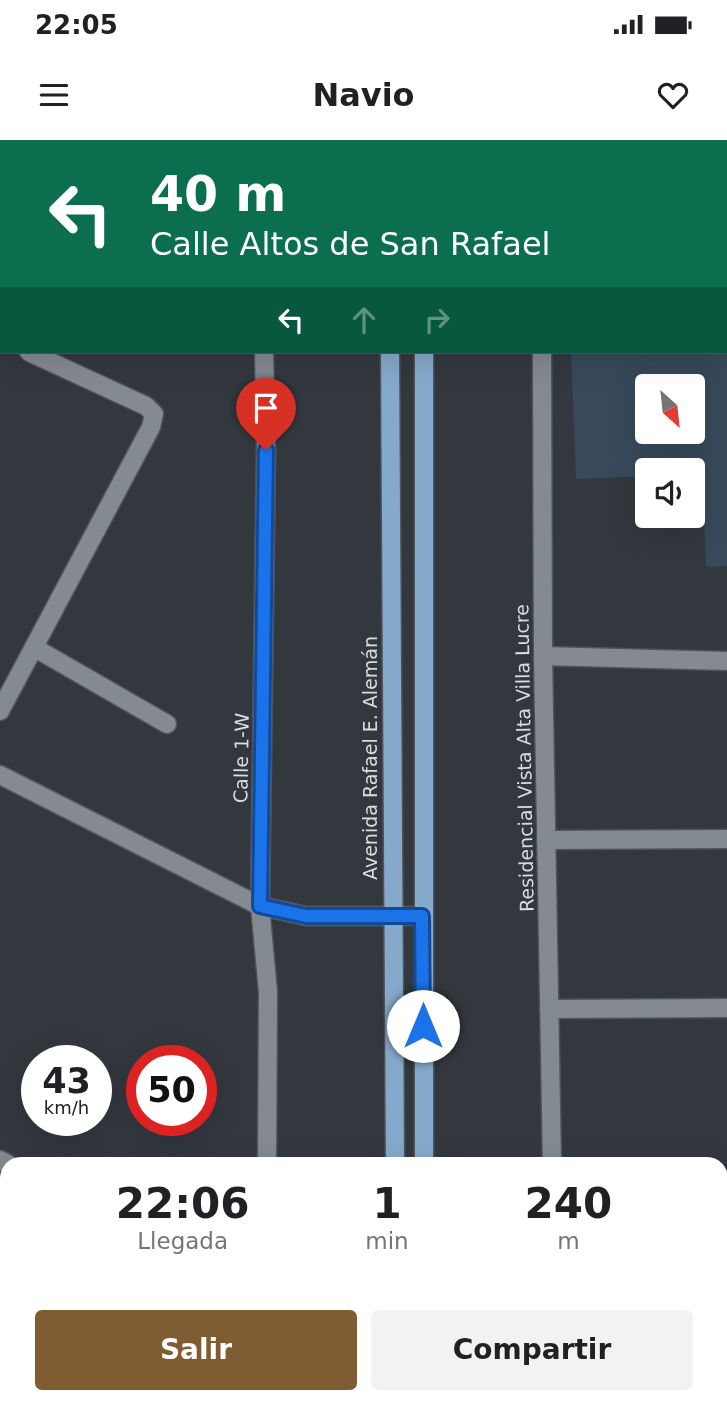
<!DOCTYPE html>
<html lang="es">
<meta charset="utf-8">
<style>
:root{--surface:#fff;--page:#f2f2f2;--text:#202124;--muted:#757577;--accent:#7f5c32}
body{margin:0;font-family:"DejaVu Sans",sans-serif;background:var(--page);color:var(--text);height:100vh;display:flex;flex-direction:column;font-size:26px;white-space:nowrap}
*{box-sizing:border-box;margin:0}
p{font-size:23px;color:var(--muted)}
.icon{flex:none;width:38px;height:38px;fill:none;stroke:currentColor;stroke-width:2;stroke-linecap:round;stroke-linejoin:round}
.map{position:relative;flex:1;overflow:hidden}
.panel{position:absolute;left:0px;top:1017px;width:728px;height:247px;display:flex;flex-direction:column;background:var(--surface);border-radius:21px 21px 0 0;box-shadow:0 7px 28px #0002}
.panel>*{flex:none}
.top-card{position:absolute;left:0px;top:0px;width:728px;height:214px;box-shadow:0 7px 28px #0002;background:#0b6e4f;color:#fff;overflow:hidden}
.needle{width:46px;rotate:153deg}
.buttons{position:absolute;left:635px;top:234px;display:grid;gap:14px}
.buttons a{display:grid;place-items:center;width:70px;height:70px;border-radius:7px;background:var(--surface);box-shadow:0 7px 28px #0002;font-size:35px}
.speed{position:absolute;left:21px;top:905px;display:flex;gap:14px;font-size:35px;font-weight:700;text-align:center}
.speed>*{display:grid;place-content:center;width:91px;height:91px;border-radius:50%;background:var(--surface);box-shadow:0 7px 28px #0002;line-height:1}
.speed small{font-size:18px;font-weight:400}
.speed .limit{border:10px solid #d22;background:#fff;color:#111}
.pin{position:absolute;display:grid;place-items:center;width:60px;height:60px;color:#fff;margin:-72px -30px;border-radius:50% 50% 50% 0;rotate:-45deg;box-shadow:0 0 7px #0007}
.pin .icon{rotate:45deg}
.me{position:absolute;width:77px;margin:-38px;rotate:0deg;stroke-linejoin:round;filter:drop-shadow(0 0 5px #0008)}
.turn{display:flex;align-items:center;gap:24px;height:147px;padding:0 35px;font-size:32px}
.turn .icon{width:91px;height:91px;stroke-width:2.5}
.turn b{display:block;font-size:49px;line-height:60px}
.lanes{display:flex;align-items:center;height:66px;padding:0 35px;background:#0003;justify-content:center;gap:35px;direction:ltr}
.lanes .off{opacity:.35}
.eta{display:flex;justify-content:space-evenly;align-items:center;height:119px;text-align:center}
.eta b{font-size:42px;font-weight:800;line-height:49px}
.action{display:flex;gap:14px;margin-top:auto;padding:14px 35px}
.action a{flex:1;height:80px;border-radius:7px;background:var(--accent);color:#fff;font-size:28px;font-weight:800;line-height:80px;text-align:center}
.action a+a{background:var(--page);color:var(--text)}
.status{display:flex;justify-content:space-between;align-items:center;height:49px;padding:0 35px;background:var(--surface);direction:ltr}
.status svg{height:19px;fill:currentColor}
header{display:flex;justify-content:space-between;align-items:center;height:91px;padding:0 35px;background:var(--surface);font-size:32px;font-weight:800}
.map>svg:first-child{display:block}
.green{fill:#37495a;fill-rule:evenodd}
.building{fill:#52585e}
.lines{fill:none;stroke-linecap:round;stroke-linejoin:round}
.minor-casing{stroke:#4f5459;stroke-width:21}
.major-casing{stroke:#4f5459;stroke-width:21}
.minor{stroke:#838a91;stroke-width:18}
.major{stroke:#85a9cb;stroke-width:18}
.route-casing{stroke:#114b97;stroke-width:18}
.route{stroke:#1a73e8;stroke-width:12}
.labels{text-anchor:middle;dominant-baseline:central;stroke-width:7;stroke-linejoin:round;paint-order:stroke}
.street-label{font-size:19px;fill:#d9dde1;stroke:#32383e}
</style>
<div class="status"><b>22:05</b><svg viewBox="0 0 49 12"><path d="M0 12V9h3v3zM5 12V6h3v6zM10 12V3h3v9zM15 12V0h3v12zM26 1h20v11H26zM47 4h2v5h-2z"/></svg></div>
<header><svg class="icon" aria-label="menu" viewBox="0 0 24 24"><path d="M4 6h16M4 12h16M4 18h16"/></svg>Navio<svg class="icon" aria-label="heart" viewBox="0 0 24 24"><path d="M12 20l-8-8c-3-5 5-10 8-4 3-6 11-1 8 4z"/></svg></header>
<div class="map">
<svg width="727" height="1262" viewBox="0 0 727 1262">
<rect width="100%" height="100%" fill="#32383e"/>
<path class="green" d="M652 0H727V426L706 427 702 334H693V331H648L647 336 576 339 571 212H726V2ZM648 247H693V292H648Z"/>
<g class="building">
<polygon points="577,1256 608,1256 608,1262 578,1262"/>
<rect x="614" y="1256" width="26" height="6"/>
<rect x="644" y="1256" width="25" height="6"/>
<polygon points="673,1256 696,1256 696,1262 672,1262"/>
<rect x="700" y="1256" width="22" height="6"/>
</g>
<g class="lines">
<defs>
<g id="minor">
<polyline points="94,0 98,2"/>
<polyline points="253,0 253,2"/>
<polyline points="542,0 542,2"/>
<polyline points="0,198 2,199"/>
<polyline points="264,212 266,310 260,766 268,852 267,1024"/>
<polyline points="542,212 543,516 552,1024"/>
<polyline points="35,508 167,584"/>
<polyline points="543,516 727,521"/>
<polyline points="0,571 151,287 154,274 146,266 29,212"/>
<polyline points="0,635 260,766 306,776 422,776"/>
<polyline points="546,700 727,699"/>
<polyline points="549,869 727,868"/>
<polyline points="0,1020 8,1024"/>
<polyline points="721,1040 727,1040"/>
<polyline points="721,1214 727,1214"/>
<polyline points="546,1256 546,1262"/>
<polyline points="267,1262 267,1256"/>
</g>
<g id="major">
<polyline points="390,0 390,2"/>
<polyline points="426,0 426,2"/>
<polyline points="390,212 395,1024"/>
<polyline points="424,212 424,1024"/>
<polyline points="397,1256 397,1262"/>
<polyline points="426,1256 426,1262"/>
</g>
</defs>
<use href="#minor" class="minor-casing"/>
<use href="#major" class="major-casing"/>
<use href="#minor" class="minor"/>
<use href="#major" class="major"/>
</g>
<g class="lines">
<defs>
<polyline id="route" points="266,310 260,766 306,776 422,776 423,886"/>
</defs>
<use href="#route" class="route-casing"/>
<use href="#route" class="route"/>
</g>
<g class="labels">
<g class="street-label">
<text transform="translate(241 618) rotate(-89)">Calle 1-W</text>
<text transform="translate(370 618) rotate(-90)">Avenida Rafael E. Alemán</text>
<text transform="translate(524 618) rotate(-91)">Residencial Vista Alta Villa Lucre</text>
</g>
</g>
</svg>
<div class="buttons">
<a><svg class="needle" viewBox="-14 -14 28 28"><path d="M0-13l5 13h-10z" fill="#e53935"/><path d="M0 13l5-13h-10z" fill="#757577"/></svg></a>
<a><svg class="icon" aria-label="sound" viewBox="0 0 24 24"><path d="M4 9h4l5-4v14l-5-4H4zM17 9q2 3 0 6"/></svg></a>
</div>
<div class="speed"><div>43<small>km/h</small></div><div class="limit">50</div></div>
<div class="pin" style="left:266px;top:310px;background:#d93025"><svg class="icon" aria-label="arrive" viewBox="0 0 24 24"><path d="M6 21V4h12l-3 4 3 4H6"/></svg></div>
<svg class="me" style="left:423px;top:886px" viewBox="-20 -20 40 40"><circle r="19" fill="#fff"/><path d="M0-13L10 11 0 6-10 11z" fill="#1a73e8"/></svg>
<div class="top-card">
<div class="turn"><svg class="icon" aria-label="left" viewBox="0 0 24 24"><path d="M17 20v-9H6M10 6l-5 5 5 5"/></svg><div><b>40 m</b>Calle Altos de San Rafael</div></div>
<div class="lanes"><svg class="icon" aria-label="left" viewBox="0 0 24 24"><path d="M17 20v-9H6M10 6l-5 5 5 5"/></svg><svg class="icon off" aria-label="ahead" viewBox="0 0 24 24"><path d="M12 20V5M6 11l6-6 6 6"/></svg><svg class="icon off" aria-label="right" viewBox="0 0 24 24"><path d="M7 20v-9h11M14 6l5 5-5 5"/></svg></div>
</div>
<section class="panel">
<div class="eta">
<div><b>22:06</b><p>Llegada</p></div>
<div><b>1</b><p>min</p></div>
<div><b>240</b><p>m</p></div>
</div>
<div class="action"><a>Salir</a><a>Compartir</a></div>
</section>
</div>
